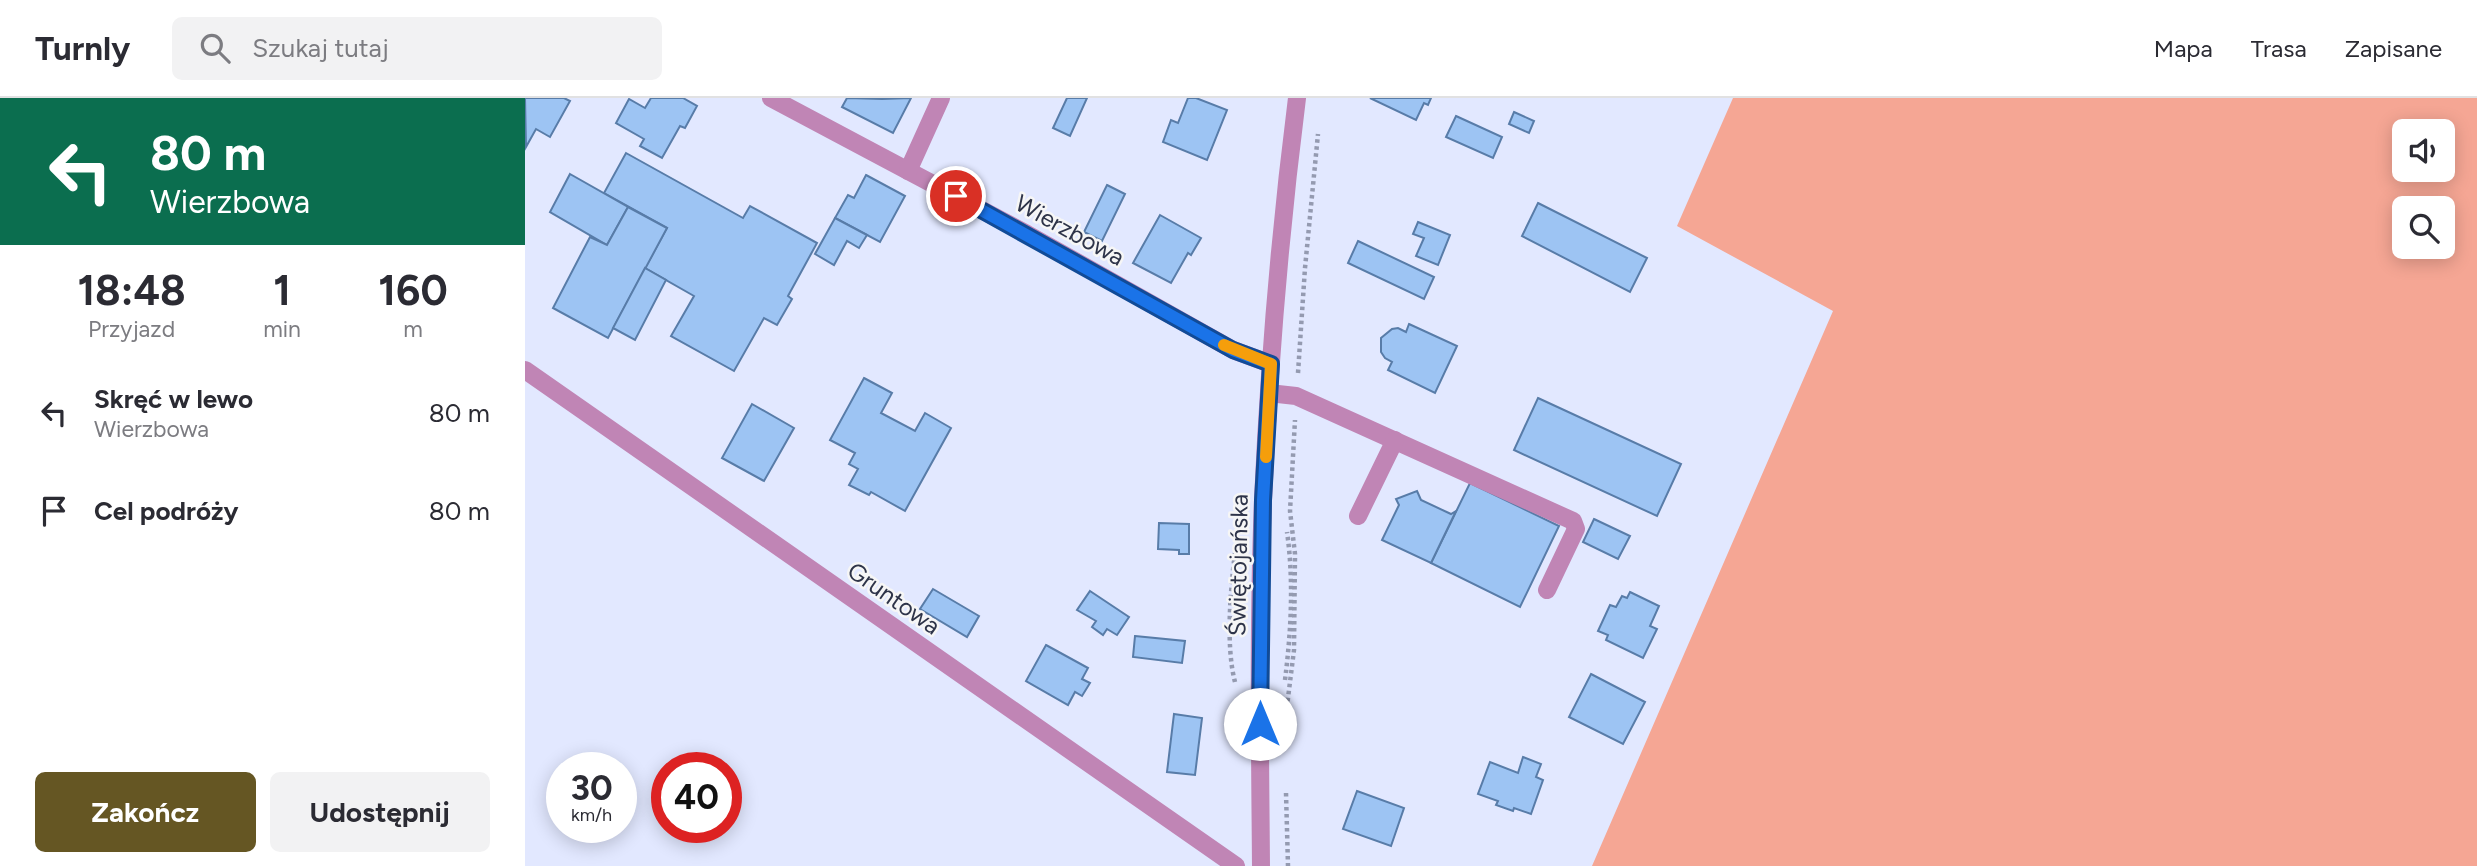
<!DOCTYPE html>
<html lang="pl">
<meta charset="utf-8">
<style>
:root{--surface:#fff;--page:#f2f2f3;--text:#2b2b33;--muted:#7c7c81;--line:#e1e1e2;--accent:#655623}
body{margin:0;font-family:Figtree,sans-serif;background:var(--page);color:var(--text);height:100vh;display:flex;flex-direction:column;font-size:26px;white-space:nowrap}
*{box-sizing:border-box;margin:0}
p{font-size:23px;color:var(--muted)}
.icon{flex:none;width:38px;height:38px;fill:none;stroke:currentColor;stroke-width:2;stroke-linecap:round;stroke-linejoin:round}
.map{position:relative;flex:1;overflow:hidden}
.panel{display:flex;flex-direction:column;background:var(--surface);width:525px}
.panel>*{flex:none}
.top-card{background:#0b6e4f;color:#fff;overflow:hidden}
.controls{position:absolute;left:1867px;top:21px;display:grid;gap:14px}
.controls a{display:grid;place-items:center;width:63px;height:63px;border-radius:10px;background:var(--surface);box-shadow:0 4px 18px #0003;font-size:35px}
.speed{position:absolute;left:21px;top:654px;display:flex;gap:14px;font-size:35px;font-weight:700;text-align:center}
.speed>*{display:grid;place-content:center;width:91px;height:91px;border-radius:50%;background:var(--surface);box-shadow:0 4px 18px #0003;line-height:1}
.speed small{font-size:18px;font-weight:400}
.speed .limit{border:10px solid #d22;background:#fff;color:#111}
.pin{position:absolute;display:grid;place-items:center;width:60px;height:60px;color:#fff;margin:-30px;border:4px solid #fff;border-radius:50%;box-shadow:0 2px 7px #0007}
.me{position:absolute;width:77px;margin:-38px;rotate:0deg;stroke-linejoin:round;filter:drop-shadow(0 0 5px #0008)}
.turn{display:flex;align-items:center;gap:24px;height:147px;padding:0 35px;font-size:32px}
.turn .icon{width:91px;height:91px;stroke-width:2.5}
.turn b{display:block;font-size:49px;line-height:60px}
.eta{display:flex;justify-content:space-evenly;align-items:center;height:119px;text-align:center}
.eta b{font-size:42px;font-weight:700;line-height:49px}
.action{display:flex;gap:14px;margin-top:auto;padding:14px 35px}
.action a{flex:1;height:80px;border-radius:10px;background:var(--accent);color:#fff;font-size:28px;font-weight:700;line-height:80px;text-align:center}
.action a+a{background:var(--page);color:var(--text)}
ul{padding:0;list-style:none}
li{display:flex;align-items:center;gap:21px;height:98px;padding:0 35px}
li div{flex:1}
li b{display:block;font-size:26px}
li em{font-style:normal}
header{display:flex;align-items:center;gap:42px;box-sizing:border-box;height:98px;padding:0 35px;background:var(--surface);border-bottom:2px solid var(--line)}
header strong{font-size:33px}
nav{display:flex;gap:38px;margin-inline-start:auto;font-size:24px}
.search{width:490px;height:63px;background:var(--page);display:flex;align-items:center;gap:18px;box-sizing:border-box;padding:0 24px;border-radius:10px;color:var(--muted);font-size:26px}
main{display:flex;flex:1;min-height:0}
.map>svg:first-child{display:block}
.green{fill:#f5a694;fill-rule:evenodd}
.building{fill:#9dc4f3;stroke:#587ca8;stroke-width:2}
.lines{fill:none;stroke-linecap:round;stroke-linejoin:round}
.path{stroke:#949ab0;stroke-width:4.5;stroke-dasharray:3.5 3.5;stroke-linecap:butt}
.minor{stroke:#c085b5;stroke-width:18}
.route-casing{stroke:#114b97;stroke-width:18}
.route{stroke:#1a73e8;stroke-width:12}
.slow{stroke:#f59e0b;stroke-width:12}
.labels{text-anchor:middle;dominant-baseline:central;stroke-width:5;stroke-linejoin:round;paint-order:stroke}
.street-label{font-size:24px;fill:#2e3449;stroke:#f6f6f6}
</style>
<header>
<strong>Turnly</strong>
<div class="search"><svg class="icon" aria-label="search" viewBox="0 0 24 24"><circle cx="10" cy="10" r="6"/><path d="M15 15l6 6"/></svg>Szukaj tutaj</div>
<nav><a>Mapa</a><a>Trasa</a><a>Zapisane</a></nav>
</header>
<main>
<section class="panel">
<div class="top-card">
<div class="turn"><svg class="icon" aria-label="left" viewBox="0 0 24 24"><path d="M17 20v-9H6M10 6l-5 5 5 5"/></svg><div><b>80 m</b>Wierzbowa</div></div>
</div>
<div class="eta">
<div><b>18:48</b><p>Przyjazd</p></div>
<div><b>1</b><p>min</p></div>
<div><b>160</b><p>m</p></div>
</div>
<ul>
<li><svg class="icon" aria-label="left" viewBox="0 0 24 24"><path d="M17 20v-9H6M10 6l-5 5 5 5"/></svg><div><b>Skręć w lewo</b><p>Wierzbowa</p></div><em>80 m</em></li>
<li><svg class="icon" aria-label="arrive" viewBox="0 0 24 24"><path d="M6 21V4h12l-3 4 3 4H6"/></svg><div><b>Cel podróży</b></div><em>80 m</em></li>
</ul>
<div class="action"><a>Zakończ</a><a>Udostępnij</a></div>
</section>
<div class="map">
<svg width="1952" height="768" viewBox="0 0 1952 768">
<rect width="100%" height="100%" fill="#e2e8ff"/>
<path class="green" d="M1208 0H1952V768H1067L1308 213 1152 128ZM1880 33H1918V72H1880ZM1880 110H1918V149H1880Z"/>
<g class="building">
<polygon points="0,0 39,0 45,3 25,39 11,31 1,49"/>
<polygon points="126,0 158,0 172,8 160,30 155,28 137,60 115,48 119,41 91,25 104,1 120,10"/>
<polygon points="322,0 357,1 386,0 368,35 317,9"/>
<polygon points="542,0 562,0 545,38 528,30"/>
<polygon points="663,0 671,0 702,12 682,62 638,44 646,22 653,25"/>
<polygon points="845,0 906,0 903,7 899,5 891,22"/>
<polygon points="989,14 1009,23 1004,35 984,26"/>
<polygon points="931,18 977,39 968,60 921,39"/>
<polygon points="101,55 218,120 225,108 292,145 263,198 267,201 252,227 239,220 209,273 146,238 169,198 120,170 142,130 79,95"/>
<polygon points="45,76 103,109 82,147 25,114"/>
<polygon points="341,77 380,98 355,144 310,120 323,97 329,100"/>
<polygon points="582,87 600,96 577,143 559,134"/>
<polygon points="1013,105 1122,160 1105,194 997,138"/>
<polygon points="103,109 142,130 83,240 28,210 65,139 82,147"/>
<polygon points="635,117 676,140 666,157 663,155 646,185 608,165"/>
<polygon points="310,120 342,137 334,150 322,143 309,167 290,156"/>
<polygon points="893,124 925,137 913,167 891,158 899,140 888,136"/>
<polygon points="833,143 909,179 899,201 823,165"/>
<polygon points="120,170 141,182 110,242 88,230"/>
<polygon points="884,226 932,248 910,295 863,272 867,264 860,260 856,254 856,240 867,231 873,230 881,234"/>
<polygon points="339,280 367,295 356,315 390,333 400,315 426,330 380,413 346,394 344,397 324,387 333,371 324,366 330,355 305,342"/>
<polygon points="1013,300 1156,366 1132,418 989,352"/>
<polygon points="227,306 269,330 239,383 197,360"/>
<polygon points="945,385 1034,428 995,509 906,465"/>
<polygon points="892,393 896,402 926,416 931,413 906,465 857,442 874,407 871,401"/>
<polygon points="1069,421 1105,438 1093,461 1058,444"/>
<polygon points="634,425 664,426 664,456 654,456 654,452 633,451"/>
<polygon points="408,491 454,518 442,539 395,511"/>
<polygon points="565,493 604,519 592,537 582,531 578,537 567,529 571,523 552,512"/>
<polygon points="1105,494 1134,508 1125,528 1132,531 1118,560 1081,542 1083,537 1073,533 1085,507 1091,509 1097,498 1102,500"/>
<polygon points="610,538 660,543 657,565 608,559"/>
<polygon points="521,547 563,570 557,581 565,585 557,598 550,594 543,607 501,583"/>
<polygon points="1066,576 1120,604 1098,646 1044,619"/>
<polygon points="649,616 677,620 670,677 642,674"/>
<polygon points="998,659 1016,666 1011,679 1018,682 1006,716 989,710 988,713 971,707 973,703 953,696 965,664 993,675"/>
<polygon points="832,693 879,710 866,748 818,731"/>
</g>
<g class="lines">
<g class="path">
<polyline points="773,275 780,170 793,36"/>
<path d="M760 582C766 534 769 483 762 434"/>
<path d="M710 584C700 546 706 486 711 446"/>
<polyline points="760,624 769,552 770,456 765,413 770,322"/>
<polyline points="761,695 763,768"/>
</g>
<g class="minor">
<polyline points="246,0 502,136 708,252 746,266"/>
<polyline points="383,73 416,0"/>
<polyline points="0,272 711,768"/>
<polyline points="744,295 771,298 1048,423 1051,431 1022,492"/>
<polyline points="833,418 870,342"/>
<path d="M736 768C735 646 733 524 738 402 744 267 755 133 772 0"/>
</g>
</g>
<g class="lines">
<defs>
<polyline id="route" points="431,98 708,252 746,266 738,402 735,626"/>
</defs>
<use href="#route" class="route-casing"/>
<use href="#route" class="route"/>
<polyline class="slow" points="699,247 746,266 741,359"/>
</g>
<g class="labels">
<g class="street-label">
<text transform="translate(545 132) rotate(29)">Wierzbowa</text>
<text transform="translate(713 467) rotate(-89)">Świętojańska</text>
<text transform="translate(369 500) rotate(35)">Gruntowa</text>
</g>
</g>
</svg>
<div class="controls">
<a><svg class="icon" aria-label="sound" viewBox="0 0 24 24"><path d="M4 9h4l5-4v14l-5-4H4zM17 9q2 3 0 6"/></svg></a>
<a><svg class="icon" aria-label="search" viewBox="0 0 24 24"><circle cx="10" cy="10" r="6"/><path d="M15 15l6 6"/></svg></a>
</div>
<div class="speed"><div>30<small>km/h</small></div><div class="limit">40</div></div>
<div class="pin" style="left:431px;top:98px;background:#d93025"><svg class="icon" aria-label="arrive" viewBox="0 0 24 24"><path d="M6 21V4h12l-3 4 3 4H6"/></svg></div>
<svg class="me" style="left:735px;top:626px" viewBox="-20 -20 40 40"><circle r="19" fill="#fff"/><path d="M0-13L10 11 0 6-10 11z" fill="#1a73e8"/></svg>
</div>
</main>
